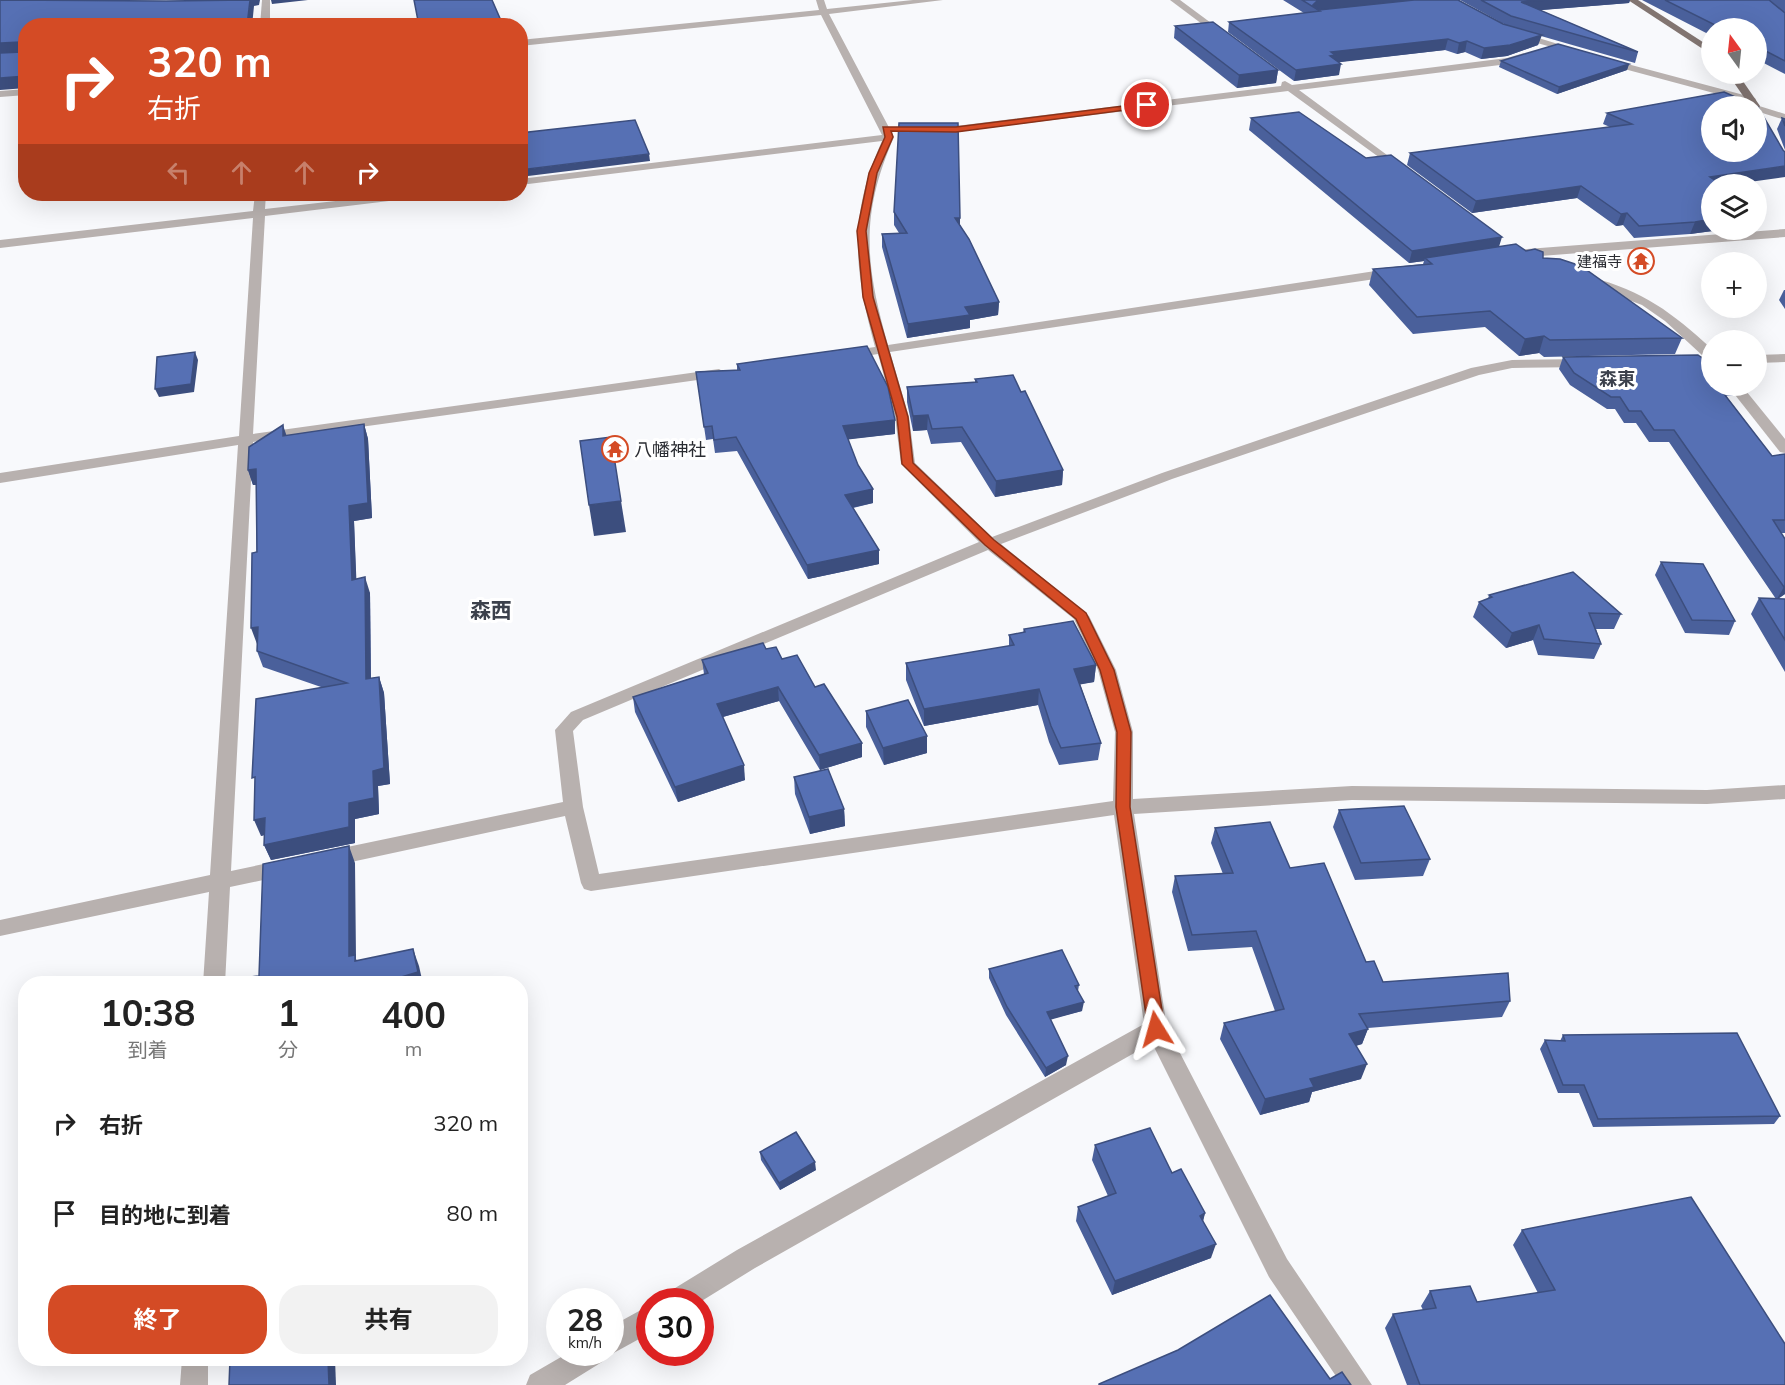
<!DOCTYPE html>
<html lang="ja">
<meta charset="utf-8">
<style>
:root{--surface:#fff;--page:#f2f2f2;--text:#222;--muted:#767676;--accent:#d44b25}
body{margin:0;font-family:Mulish,"Noto Sans JP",sans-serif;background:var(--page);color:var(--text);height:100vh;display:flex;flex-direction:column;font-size:22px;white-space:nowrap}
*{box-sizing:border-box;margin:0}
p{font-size:20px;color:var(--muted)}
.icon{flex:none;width:33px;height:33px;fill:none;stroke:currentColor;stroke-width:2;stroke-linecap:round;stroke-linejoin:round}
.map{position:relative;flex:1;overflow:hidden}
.sheet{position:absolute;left:18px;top:976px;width:510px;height:390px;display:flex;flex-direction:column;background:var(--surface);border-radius:24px;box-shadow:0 6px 24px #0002}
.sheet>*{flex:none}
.guide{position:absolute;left:18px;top:18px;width:510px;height:183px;border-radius:24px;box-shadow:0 6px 24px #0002;background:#d44b25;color:#fff;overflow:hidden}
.needle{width:39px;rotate:345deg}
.buttons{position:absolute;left:1701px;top:18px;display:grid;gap:12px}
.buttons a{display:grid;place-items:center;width:66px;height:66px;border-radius:50%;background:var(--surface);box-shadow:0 6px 24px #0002;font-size:30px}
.speed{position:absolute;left:546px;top:1288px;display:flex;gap:12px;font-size:30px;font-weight:700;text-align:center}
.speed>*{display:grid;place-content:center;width:78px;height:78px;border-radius:50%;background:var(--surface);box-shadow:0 6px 24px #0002;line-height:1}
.speed small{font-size:15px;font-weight:400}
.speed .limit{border:9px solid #d22;background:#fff;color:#111}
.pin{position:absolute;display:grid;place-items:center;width:51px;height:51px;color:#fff;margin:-26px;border:3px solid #fff;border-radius:50%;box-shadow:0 2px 6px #0007}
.me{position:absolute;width:66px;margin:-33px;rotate:352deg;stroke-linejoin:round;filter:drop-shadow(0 0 4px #0008)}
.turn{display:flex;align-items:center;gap:21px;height:126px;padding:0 30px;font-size:27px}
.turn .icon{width:78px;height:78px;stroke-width:2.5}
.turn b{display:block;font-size:42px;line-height:51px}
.lanes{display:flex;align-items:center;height:57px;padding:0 30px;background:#0003;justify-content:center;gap:30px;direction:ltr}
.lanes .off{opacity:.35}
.eta{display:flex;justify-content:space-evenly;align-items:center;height:102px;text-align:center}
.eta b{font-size:36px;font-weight:700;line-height:42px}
.action{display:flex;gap:12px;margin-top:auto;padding:12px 30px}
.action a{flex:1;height:69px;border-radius:24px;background:var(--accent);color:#fff;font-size:24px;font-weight:700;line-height:69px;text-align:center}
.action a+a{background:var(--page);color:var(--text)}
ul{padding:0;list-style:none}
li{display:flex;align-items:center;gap:18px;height:90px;padding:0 30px}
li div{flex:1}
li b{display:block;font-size:22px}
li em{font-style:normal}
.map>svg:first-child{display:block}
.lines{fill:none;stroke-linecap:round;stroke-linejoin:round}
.minor{fill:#b8b1af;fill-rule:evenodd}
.primary{fill:#827571;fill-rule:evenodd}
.wall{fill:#4a609b}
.shaded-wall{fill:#3c4e7e}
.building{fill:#5670b4;stroke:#3c4e7e;stroke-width:1.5;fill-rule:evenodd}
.route{fill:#d44b25;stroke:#8a3118;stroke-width:1.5}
.labels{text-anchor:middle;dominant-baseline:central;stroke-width:6;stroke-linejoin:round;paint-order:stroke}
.far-poi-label{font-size:15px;fill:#2a2c32;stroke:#fff;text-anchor:end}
.far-quarter-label{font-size:18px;font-weight:bold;fill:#3c414c;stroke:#fff}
.poi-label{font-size:18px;fill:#2a2c32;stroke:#fff;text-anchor:start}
.quarter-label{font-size:21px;font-weight:bold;fill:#3c414c;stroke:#fff}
</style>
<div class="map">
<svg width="1785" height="1385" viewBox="0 0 1785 1385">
<rect width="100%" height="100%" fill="#f8f9fc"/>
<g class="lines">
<g class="minor">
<polygon points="262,0 270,0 270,26 260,26"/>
<path d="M816 0H824L827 9 913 0H943L829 14 894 137C860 215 865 264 888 345L1395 268 1401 272 1395 276 890 352 909 417 915 463 992 537 1162 473 1471 368 1512 360 1586 359 1593 363 1586 367 1512 368 1479 375 1172 479 1001 544 1089 616 1116 670 1133 732V799L1352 786 1707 790 1785 785V799L1707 804 1352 800 1134 814 1167 1028 1287 1259 1372 1385H1342L1269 1277 1152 1043 755 1268 700 1302H663L667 1293 737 1250 1144 1024 1114 815 591 891 584 889 581 883 565 816 328 867 321 864 318 859 321 854 328 851 563 802 555 730 571 712 979 542 901 464 895 417 878 354 847 359 840 355 847 351 875 347C854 270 848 216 882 141L520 185V179L882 135 821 15 520 46V40L819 10ZM988 550 1074 619 1098 670 1115 732 1113 801 599 874 583 807 573 731 583 720Z"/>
<polygon points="1170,0 1180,0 1230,37 1222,39"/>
<polygon points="1513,32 1519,32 1584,52 1576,54 1513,36"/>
<polygon points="1524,53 1527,54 1527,58 1508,64 1299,90 1406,169 1408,171 1402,174 1288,91 956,132 933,132 928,129 933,126 956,126 1281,86 1282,82 1285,81 1292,85 1507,58"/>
<polygon points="1605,58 1755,98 1756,100 1751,103 1602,63 1600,61"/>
<polygon points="26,89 26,95 0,97 0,91"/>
<polygon points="1756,105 1785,114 1785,120 1756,111 1756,106 1752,106"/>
<polygon points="255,194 266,194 265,209 397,194 428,194 422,197 265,216 253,434 719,369 726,373 719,377 253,442 231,871 287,859 294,861 297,867 294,873 287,875 230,887 225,984 203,984 209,892 0,936 0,920 210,875 238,445 0,483 0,473 239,436 253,218 0,248 0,240 253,211"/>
<polygon points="1785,229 1785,237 1515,258 1509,254 1515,250"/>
<path d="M1590 277C1644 291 1671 312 1712 349V364H1677V358L1703 356 1665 321 1642 305 1586 284 1584 281Z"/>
<polygon points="1785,354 1785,362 1756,363 1756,355"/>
<polygon points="1728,386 1742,386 1785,439 1785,453 1780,452"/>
<polygon points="650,1305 650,1333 610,1355 606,1354 602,1362 565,1385 526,1385 530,1375 568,1353 610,1353 610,1327"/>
<polygon points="182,1359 208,1359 208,1385 180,1385"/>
</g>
<g class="primary">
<polygon points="1628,0 1638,0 1712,48 1712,55"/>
<polygon points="1728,74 1738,74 1760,106 1759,108 1750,106"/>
</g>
</g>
<g class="wall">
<polygon points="1283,0 1458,0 1504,24 1460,0 1630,0 1629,3 1540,10 1638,52 1635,63 1541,36 1538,45 1507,56 1481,59 1465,52 1457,54 1445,50 1338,62 1339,75 1294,81 1228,32 1229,22 1304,13"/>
<polygon points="1642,0 1785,0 1785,74 1756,59 1756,28 1712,28 1712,36"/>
<polygon points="1175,26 1278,70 1276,83 1237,88 1174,38"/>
<polygon points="1501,61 1629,64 1627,70 1557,94 1499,67"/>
<polygon points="1607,113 1783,150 1712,184 1712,230 1720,230 1690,234 1634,238 1623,225 1616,226 1577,198 1472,213 1407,165 1410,153 1610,127 1603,124"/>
<polygon points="1251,118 1366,158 1499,247 1526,251 1543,258 1682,338 1675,354 1544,357 1539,353 1519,356 1485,327 1413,334 1369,285 1373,269 1423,264 1424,261 1409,263 1249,130"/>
<polygon points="1782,118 1785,119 1785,150 1777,129"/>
<polygon points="894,212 960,218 960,225 999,302 998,315 970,320 970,328 907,338 882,247 882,234 899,233 894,225"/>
<polygon points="1784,290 1785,290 1785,309 1779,300"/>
<polygon points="1563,357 1712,386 1737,386 1733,396 1726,396 1772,456 1785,454 1785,533 1781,533 1785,594 1778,599 1785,599 1785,672 1751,614 1759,598 1776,599 1669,442 1649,442 1636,423 1624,423 1615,409 1607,409 1570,385 1559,369"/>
<polygon points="737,364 895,420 895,434 848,439 858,465 873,489 873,503 853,508 879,550 879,564 808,579 737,451 715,453 713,439 706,440 696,372 737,370"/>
<polygon points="975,379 1021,392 1063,470 1062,485 995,497 961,442 931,444 927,430 913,431 907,402 907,387 975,382"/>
<polygon points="364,424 368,439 372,518 354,521 356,579 370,593 371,679 379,677 384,693 390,784 378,786 379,814 355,819 355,843 271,860 264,845 264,835 261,836 321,687 263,667 257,651 256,485 253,485 248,470 286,436"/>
<polygon points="1661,562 1735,621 1729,635 1685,633 1655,575"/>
<polygon points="1489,595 1621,614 1614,629 1596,629 1601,644 1594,659 1538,655 1533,640 1506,648 1473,617 1479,602 1488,599"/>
<polygon points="1024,629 1096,665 1094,682 1080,684 1101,743 1098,760 1059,765 1049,742 1038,705 924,726 906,680 906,663 1009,646 1009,635 1023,633"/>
<polygon points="766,649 782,659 815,687 862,757 820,770 779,701 723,717 745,780 678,802 635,712 633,697 704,674 702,660"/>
<polygon points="866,711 927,736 927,753 884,765 866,727"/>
<polygon points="794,777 844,809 845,826 810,834 795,794"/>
<polygon points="1339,810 1430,859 1423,876 1355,880 1333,827"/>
<polygon points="1215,828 1290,868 1383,982 1510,1001 1502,1017 1368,1028 1362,1044 1356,1046 1361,1079 1312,1092 1309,1102 1260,1115 1220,1039 1224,1023 1275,1011 1252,947 1188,951 1172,892 1175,876 1223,874 1211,843"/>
<polygon points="989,969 1079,985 1078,991 1082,1011 1050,1019 1066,1065 1045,1077 1006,1015 989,978"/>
<polygon points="1563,1035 1780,1116 1774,1124 1593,1127 1579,1093 1558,1093 1540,1049 1545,1040 1560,1041"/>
<polygon points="1095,1145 1172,1173 1205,1213 1203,1222 1211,1258 1112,1295 1076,1221 1078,1207 1108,1196 1092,1160"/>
<polygon points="760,1152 816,1170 780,1190 761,1160"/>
<polygon points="1522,1230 1785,1385 1407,1385 1385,1328 1393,1314 1423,1310 1421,1306 1430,1291 1477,1302 1538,1293 1513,1245"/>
</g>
<g class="shaded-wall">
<polygon points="250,0 260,0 259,5 254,6 252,26 247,26"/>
<polygon points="271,0 308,0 272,4"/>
<polygon points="1318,0 1430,0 1317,10 1313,5"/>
<polygon points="1547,0 1630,0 1629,3 1518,12 1521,2"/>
<polygon points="502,23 502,26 480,26"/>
<polygon points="1542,35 1538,45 1507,56 1481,59 1484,48"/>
<polygon points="1448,39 1445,50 1333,63 1341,64 1339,75 1294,81 1296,70 1331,52"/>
<polygon points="1467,41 1465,52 1457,54 1459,43"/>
<polygon points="21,42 26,53 0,55 0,43"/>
<polygon points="1629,64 1627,70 1557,94 1559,87"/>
<polygon points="1278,70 1276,83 1237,88 1239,75"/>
<polygon points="26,76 26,88 0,90 0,78"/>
<polygon points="649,154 650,161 520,177 520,170"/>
<polygon points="1785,166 1785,177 1735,184 1712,184 1710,177"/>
<polygon points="1581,186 1577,198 1472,213 1476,201"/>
<polygon points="1627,213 1623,225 1616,226 1621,214"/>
<polygon points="955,218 960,218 960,230"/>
<polygon points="1712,219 1712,230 1720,230 1690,234 1695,222"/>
<polygon points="1502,237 1498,250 1425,258 1424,261 1409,263 1412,251"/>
<polygon points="999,302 998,315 970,320 970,328 907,338 908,324 965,307"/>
<polygon points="1544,336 1539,353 1519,356 1525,339"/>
<polygon points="195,352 198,360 194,392 159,397 155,389"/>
<polygon points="928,415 927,430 913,431 913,416"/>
<polygon points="895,420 895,434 844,440 843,426"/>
<polygon points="364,424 368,439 372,518 354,521 357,595 352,580 349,506"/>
<polygon points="283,425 288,440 283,436"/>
<polygon points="256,469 262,484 253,485 248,470"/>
<polygon points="1063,470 1062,485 995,497 996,481"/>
<polygon points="873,489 873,503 846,509 845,495"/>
<polygon points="621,501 626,532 594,536 589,505"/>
<polygon points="879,550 879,564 808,579 807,565"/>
<polygon points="365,577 370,593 371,695 366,679"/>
<polygon points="1785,586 1785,594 1777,599 1784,587"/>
<polygon points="1539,625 1533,640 1506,648 1512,633"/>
<polygon points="258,627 257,644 251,628"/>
<polygon points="1096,665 1094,682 1072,686 1074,669"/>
<polygon points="379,677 384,693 390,784 378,786 379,814 355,819 355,843 271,860 264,845 349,803 373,771"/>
<polygon points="778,687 779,701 719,718 717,704"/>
<polygon points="1039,689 1038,705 924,726 924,709"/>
<polygon points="927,736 927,753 884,765 883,748"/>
<polygon points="862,743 862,757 820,770 819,755"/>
<polygon points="744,765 745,780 678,802 675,787"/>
<polygon points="844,809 845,826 810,834 809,817"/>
<polygon points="265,818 272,833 261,836 254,820"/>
<polygon points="349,846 355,863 356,959 362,971 349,956"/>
<polygon points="413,949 419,966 423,984 378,984"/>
<polygon points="1084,1002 1082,1011 1046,1021 1047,1012"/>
<polygon points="1368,1029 1362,1044 1343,1049 1349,1034"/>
<polygon points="1068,1056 1066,1065 1045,1077 1046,1068"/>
<polygon points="1367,1064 1361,1079 1312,1092 1309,1102 1260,1115 1265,1099 1310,1079"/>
<polygon points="815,1162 816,1170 780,1190 779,1183"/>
<polygon points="1205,1213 1201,1227 1200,1216"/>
<polygon points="1216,1244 1211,1258 1112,1295 1115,1281"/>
<polygon points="328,1359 335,1359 336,1385 329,1385"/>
</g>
<g class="building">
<polygon points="0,0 166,1 250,0 247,26 26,26 26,76 0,78 0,53 22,52 24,44 21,42 0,43"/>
<polygon points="414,0 492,0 502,23 480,26 419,26"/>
<polygon points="1302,0 1318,0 1313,5 1319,10 1414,0 1458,0 1503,24 1542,35 1510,45 1484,48 1467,41 1459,43 1448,39 1331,52 1335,55 1330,56 1341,64 1296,70 1229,22 1320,11"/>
<polygon points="1481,0 1547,0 1521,2 1638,52 1511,16"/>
<polygon points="1665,0 1769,0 1785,13 1785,61 1756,46 1756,28 1721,28"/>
<polygon points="1213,22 1278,70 1239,75 1175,26"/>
<polygon points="1558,44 1629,64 1559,87 1501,61"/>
<path d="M1724 92 1758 107 1783 150 1785 152V166L1710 177 1721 184H1712V219L1695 222 1639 226 1627 213 1621 214 1581 186 1476 201 1410 153 1632 124 1607 113ZM1712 106H1756V152H1712Z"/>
<polygon points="1299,112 1366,158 1391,155 1502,237 1412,251 1251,118"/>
<polygon points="1782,118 1785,119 1785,126"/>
<polygon points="635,120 649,154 520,170 520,133"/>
<polygon points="899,123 958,123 960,218 955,218 969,239 999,302 965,307 970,315 908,324 882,234 907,233 894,212"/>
<polygon points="1516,244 1526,251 1535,249 1543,252 1543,258 1560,259 1581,266 1682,338 1550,340 1544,336 1525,339 1490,311 1417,317 1373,269 1432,264 1425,258"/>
<polygon points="867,346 888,387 895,420 843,426 858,465 873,489 845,495 879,550 807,565 736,437 714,440 712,426 704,427 696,372 740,370 737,364"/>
<polygon points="195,352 191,384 155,389 157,357"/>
<polygon points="1698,355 1712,365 1712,386 1718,386 1772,456 1785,454 1785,520 1773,520 1785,539 1785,586 1784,587 1674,430 1654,430 1641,411 1629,411 1620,397 1611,397 1574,373 1563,357"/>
<polygon points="1013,375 1021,392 1025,391 1063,470 996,481 962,427 932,429 928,415 913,416 907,387 977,382 975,379"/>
<polygon points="364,424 368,503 349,506 352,580 365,577 366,679 379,677 384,768 373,771 374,798 349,803 349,827 264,845 265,818 254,820 255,777 252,778 256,699 347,683 257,651 258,627 251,628 252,553 257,552 256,469 248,470 249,447 283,425 283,436"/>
<polygon points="611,437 621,501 589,505 580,441"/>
<polygon points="1661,562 1703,564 1735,621 1692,620"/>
<polygon points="1573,572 1621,614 1589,613 1601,644 1544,639 1539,625 1512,633 1479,602 1492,597 1489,595"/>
<polygon points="1759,598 1785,599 1785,640"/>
<polygon points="1073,621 1096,665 1074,669 1101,743 1061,748 1051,726 1039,689 924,709 906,663 1014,645 1009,635 1025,632 1024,629"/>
<polygon points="763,643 766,649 776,647 782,659 797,655 815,687 824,684 862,743 819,755 778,687 717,704 744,765 675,787 633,697 708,673 702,660"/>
<polygon points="908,700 927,736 883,748 866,711"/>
<polygon points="828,769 844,809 809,817 794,777"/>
<polygon points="1404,806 1430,859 1361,863 1339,810"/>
<polygon points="1270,822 1290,868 1324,863 1366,962 1374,961 1383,982 1508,973 1510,1001 1359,1014 1368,1029 1349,1034 1367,1064 1310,1079 1314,1087 1265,1099 1224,1023 1284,1009 1256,931 1192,935 1175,876 1233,873 1215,828"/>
<polygon points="349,846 349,956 355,955 355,961 413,949 418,972 378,984 250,984 251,977 259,976 263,864"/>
<polygon points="1062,950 1079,985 1075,986 1084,1002 1047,1012 1068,1056 1046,1068 1007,1007 989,969"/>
<polygon points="1737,1033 1780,1116 1598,1119 1584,1085 1563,1085 1545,1040 1565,1041 1563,1035"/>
<polygon points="1150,1128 1172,1173 1181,1169 1205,1213 1200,1216 1216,1244 1115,1281 1078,1207 1116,1193 1095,1145"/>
<polygon points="796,1132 815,1162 779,1183 760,1152"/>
<polygon points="1691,1197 1785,1344 1785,1385 1420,1385 1393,1314 1436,1308 1430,1291 1470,1286 1477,1302 1555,1290 1522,1230"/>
<polygon points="1270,1295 1330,1379 1342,1372 1351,1385 1099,1385 1099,1384 1178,1350"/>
<polygon points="230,1359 328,1359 329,1385 229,1385"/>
</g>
<polygon class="route" points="1147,103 1149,107 956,132 891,131 893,137 877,173 866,231 873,297 908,417 913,463 994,540 1086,613 1114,670 1131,732 1130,807 1165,1029 1162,1034 1156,1036 1150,1034 1148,1029 1116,807 1117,732 1100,670 1076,619 985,545 902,464 897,417 863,297 857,231 869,173 885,137 883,127 956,127"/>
<defs>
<symbol id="temple-ring" viewBox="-11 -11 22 22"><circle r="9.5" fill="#fff" stroke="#d44b25" stroke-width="1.5"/><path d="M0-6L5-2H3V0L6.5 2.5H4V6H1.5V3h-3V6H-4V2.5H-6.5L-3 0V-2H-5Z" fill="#d44b25"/></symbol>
</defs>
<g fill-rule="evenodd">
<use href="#temple-ring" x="1626" y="246" width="30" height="30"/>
<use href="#temple-ring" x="600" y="434" width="30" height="30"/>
</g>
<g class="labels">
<g class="far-poi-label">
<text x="1622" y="261">建福寺</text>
</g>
<g class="far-quarter-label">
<text x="1617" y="378">森東</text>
</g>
<g class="poi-label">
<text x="634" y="449">八幡神社</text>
</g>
<g class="quarter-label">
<text x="491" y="610">森西</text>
</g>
</g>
</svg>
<div class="buttons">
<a><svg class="needle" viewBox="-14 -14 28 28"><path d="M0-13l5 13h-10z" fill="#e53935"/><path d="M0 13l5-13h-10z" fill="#767676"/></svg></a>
<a><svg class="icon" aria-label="sound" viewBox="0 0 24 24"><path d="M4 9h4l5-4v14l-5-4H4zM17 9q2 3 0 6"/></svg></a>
<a><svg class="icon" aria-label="layers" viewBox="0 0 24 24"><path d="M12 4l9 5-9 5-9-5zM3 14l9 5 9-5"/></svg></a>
<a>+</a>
<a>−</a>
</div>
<div class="speed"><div>28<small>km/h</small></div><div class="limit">30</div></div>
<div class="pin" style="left:1147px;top:105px;background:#d93025"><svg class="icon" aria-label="arrive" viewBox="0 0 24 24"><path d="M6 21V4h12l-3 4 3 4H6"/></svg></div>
<svg class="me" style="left:1156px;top:1029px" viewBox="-20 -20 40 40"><path d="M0-17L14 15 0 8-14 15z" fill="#d44b25" stroke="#fff" stroke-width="4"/></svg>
<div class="guide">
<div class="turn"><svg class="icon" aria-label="right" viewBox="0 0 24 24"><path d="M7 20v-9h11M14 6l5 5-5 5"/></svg><div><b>320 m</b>右折</div></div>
<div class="lanes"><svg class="icon off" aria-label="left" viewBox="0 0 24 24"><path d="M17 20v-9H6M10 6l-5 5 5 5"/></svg><svg class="icon off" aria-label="ahead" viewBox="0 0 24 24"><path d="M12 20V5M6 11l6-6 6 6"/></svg><svg class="icon off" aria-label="ahead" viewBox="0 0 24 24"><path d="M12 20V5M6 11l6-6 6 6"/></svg><svg class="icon" aria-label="right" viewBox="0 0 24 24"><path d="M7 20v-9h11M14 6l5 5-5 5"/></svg></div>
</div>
<section class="sheet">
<div class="eta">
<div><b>10:38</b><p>到着</p></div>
<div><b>1</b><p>分</p></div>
<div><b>400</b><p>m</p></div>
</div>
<ul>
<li><svg class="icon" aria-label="right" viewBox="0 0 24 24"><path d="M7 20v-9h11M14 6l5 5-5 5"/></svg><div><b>右折</b></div><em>320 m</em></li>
<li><svg class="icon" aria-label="arrive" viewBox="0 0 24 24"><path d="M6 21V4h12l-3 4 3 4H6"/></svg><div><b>目的地に到着</b></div><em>80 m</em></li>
</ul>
<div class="action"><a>終了</a><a>共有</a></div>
</section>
</div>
